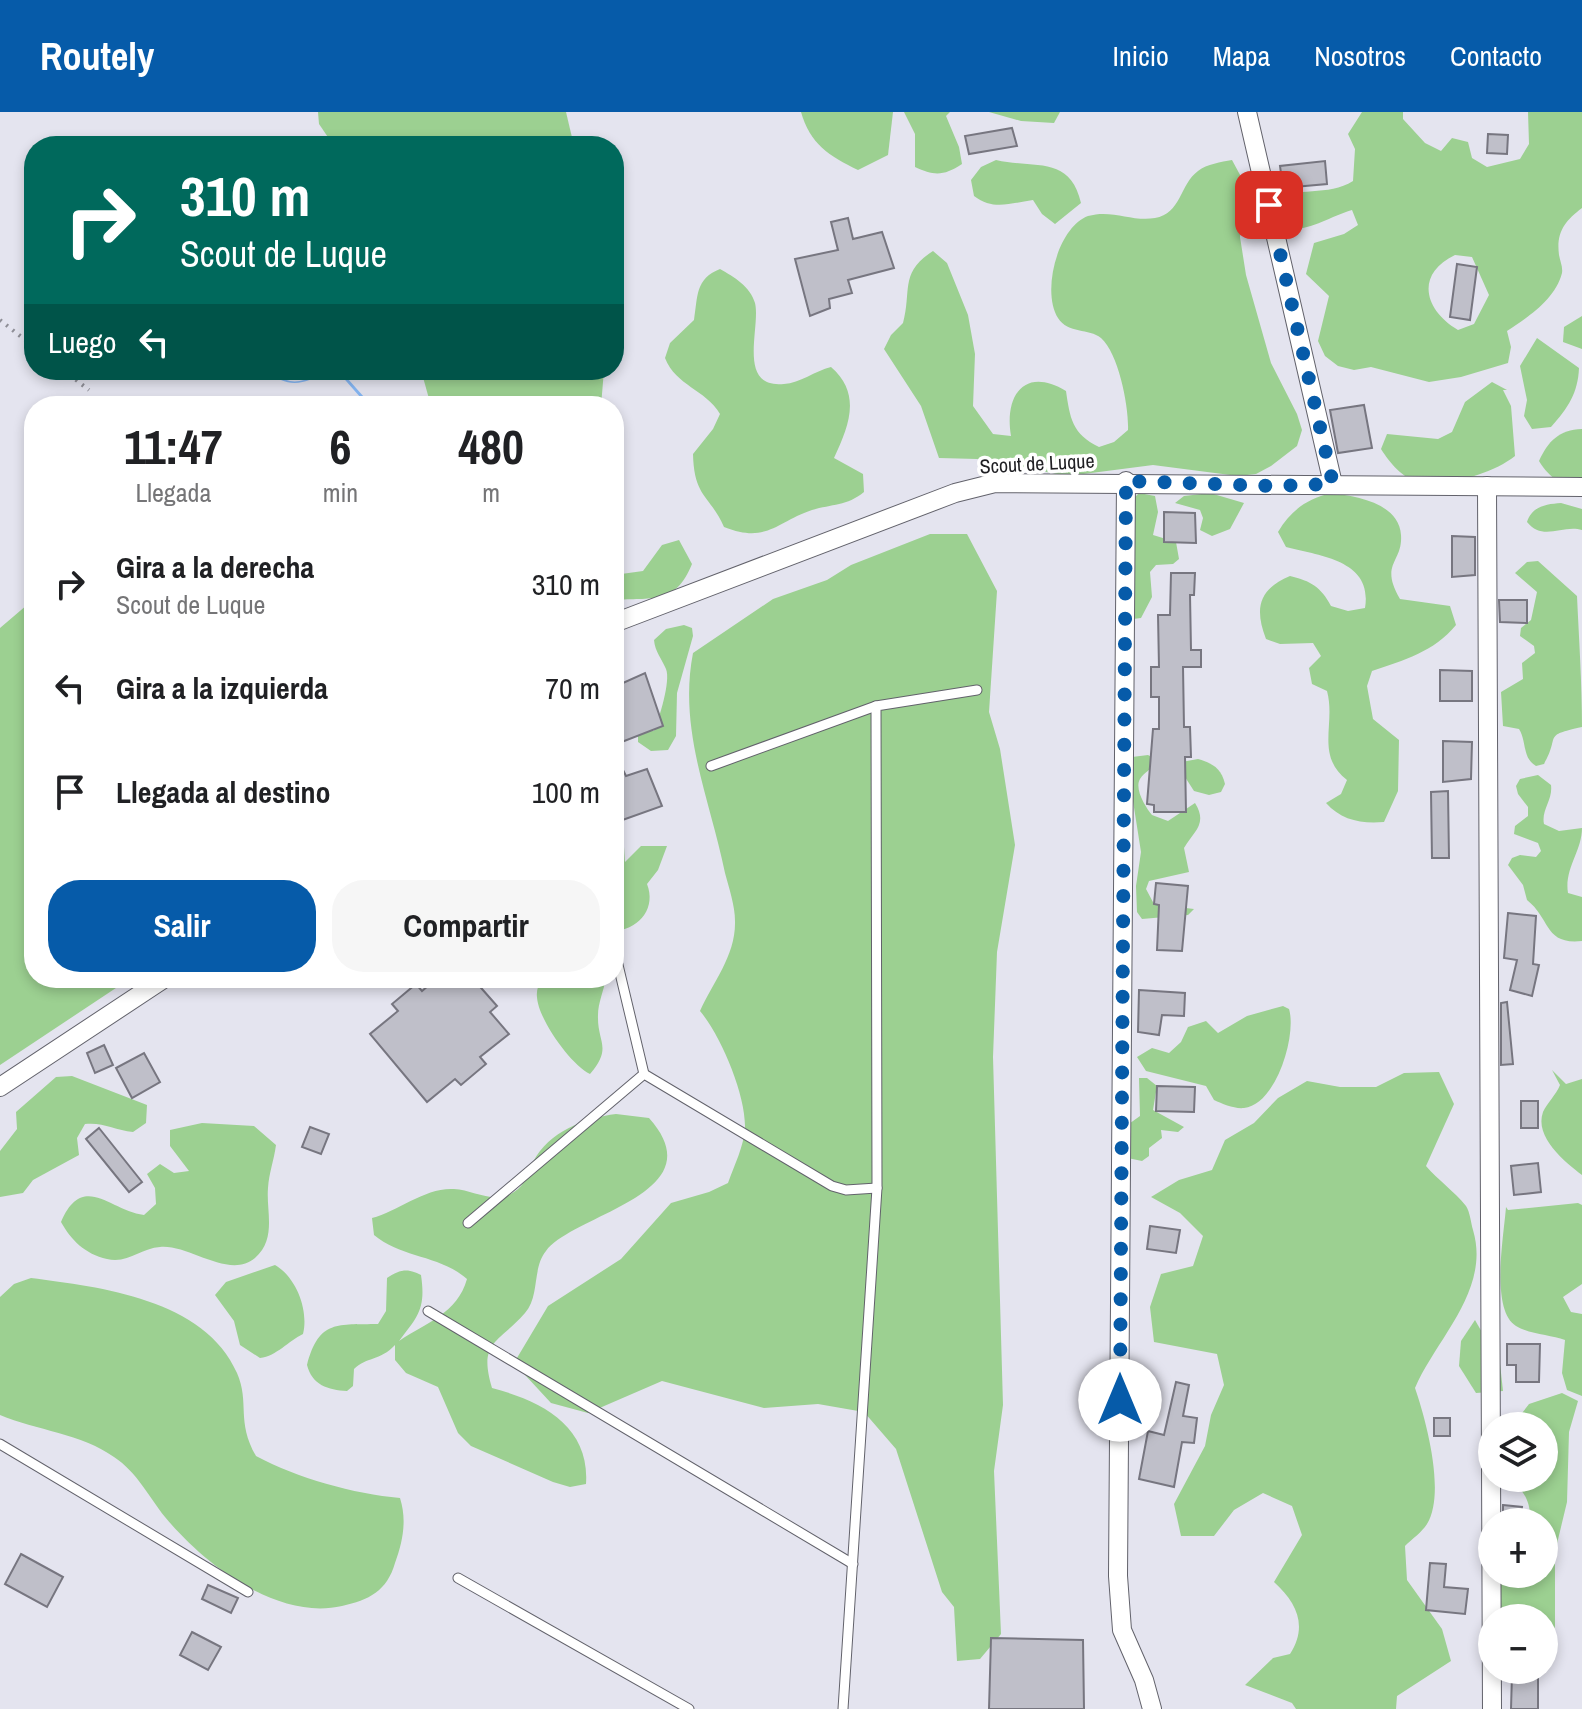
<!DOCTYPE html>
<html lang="es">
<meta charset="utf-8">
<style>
:root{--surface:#fff;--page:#f6f6f6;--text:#202124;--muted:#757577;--accent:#065ba9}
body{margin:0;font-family:"Archivo Narrow",sans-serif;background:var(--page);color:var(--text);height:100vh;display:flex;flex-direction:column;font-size:30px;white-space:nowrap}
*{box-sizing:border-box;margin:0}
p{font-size:26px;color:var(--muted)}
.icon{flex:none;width:44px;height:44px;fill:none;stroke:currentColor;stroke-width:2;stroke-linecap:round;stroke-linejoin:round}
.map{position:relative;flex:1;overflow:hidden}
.details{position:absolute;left:24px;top:284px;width:600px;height:592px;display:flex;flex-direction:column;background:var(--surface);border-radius:32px;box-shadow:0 4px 12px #0003}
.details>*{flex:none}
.hud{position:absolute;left:24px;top:24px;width:600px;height:244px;border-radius:32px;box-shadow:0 4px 12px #0003;background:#00695c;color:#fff;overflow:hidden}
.buttons{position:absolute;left:1478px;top:1300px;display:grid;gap:16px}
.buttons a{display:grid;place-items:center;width:80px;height:80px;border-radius:50%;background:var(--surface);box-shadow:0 4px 12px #0003;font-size:40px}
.pin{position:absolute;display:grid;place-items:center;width:68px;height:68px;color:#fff;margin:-34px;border-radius:16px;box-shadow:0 4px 12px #0006}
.me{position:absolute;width:88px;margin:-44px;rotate:0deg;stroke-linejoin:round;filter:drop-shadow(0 0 6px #0008)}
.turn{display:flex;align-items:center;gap:28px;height:168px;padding:0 24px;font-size:36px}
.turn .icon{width:104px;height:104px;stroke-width:2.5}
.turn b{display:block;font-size:56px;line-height:68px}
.then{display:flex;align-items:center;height:76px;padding:0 24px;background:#0003;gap:16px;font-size:30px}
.eta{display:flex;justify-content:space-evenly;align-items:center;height:136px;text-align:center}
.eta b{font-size:48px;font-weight:800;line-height:56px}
.primary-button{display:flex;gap:16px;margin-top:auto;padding:16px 24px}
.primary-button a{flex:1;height:92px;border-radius:32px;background:var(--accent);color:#fff;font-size:32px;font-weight:800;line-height:92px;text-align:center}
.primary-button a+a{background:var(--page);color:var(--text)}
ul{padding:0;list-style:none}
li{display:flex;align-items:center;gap:24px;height:104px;padding:0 24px}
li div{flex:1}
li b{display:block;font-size:30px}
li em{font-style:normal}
header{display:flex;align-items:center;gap:48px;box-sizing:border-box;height:112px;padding:0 40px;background:var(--accent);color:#fff}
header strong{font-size:38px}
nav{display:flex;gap:44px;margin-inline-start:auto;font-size:28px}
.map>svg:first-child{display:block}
.green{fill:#9cd091;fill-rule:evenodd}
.water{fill:#86b7f4}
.building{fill:#bfbfc9;stroke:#777680;stroke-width:2}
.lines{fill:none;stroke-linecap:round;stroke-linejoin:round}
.lane-casing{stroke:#62626b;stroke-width:11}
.street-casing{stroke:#62626b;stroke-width:20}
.path{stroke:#8f8f97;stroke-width:4;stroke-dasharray:2 6;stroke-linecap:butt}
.lane{stroke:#fff;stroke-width:9}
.street{stroke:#fff;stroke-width:18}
.route{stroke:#065ba9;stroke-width:14;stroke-dasharray:0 25.2}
.labels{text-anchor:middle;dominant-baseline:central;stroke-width:7;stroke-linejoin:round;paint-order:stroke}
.street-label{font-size:20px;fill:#1f1f23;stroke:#fff}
</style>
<header>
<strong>Routely</strong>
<nav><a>Inicio</a><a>Mapa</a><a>Nosotros</a><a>Contacto</a></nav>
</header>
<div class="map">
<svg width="1582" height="1597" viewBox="0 0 1582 1597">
<rect width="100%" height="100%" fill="#e4e4ef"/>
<g class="green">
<polygon points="318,0 566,0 574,34 334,34 319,12"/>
<path d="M801 0H893L888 43 858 58C829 44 810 32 801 0Z"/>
<path d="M904 0H950L946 4 959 35 962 52C944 64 934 64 915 55V22Z"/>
<polygon points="989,0 1060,0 1054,11 1021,9"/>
<path d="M1362 0H1403V7L1425 31 1441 39 1452 26 1468 30 1472 46 1487 55 1520 47 1529 32 1528 0H1582V96C1565 109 1556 120 1559 143 1560 149 1563 155 1562 161 1555 188 1528 205 1507 219L1511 235 1508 251 1461 265 1429 270 1371 255 1354 258 1338 254 1325 244 1318 229 1329 184 1306 162 1314 131 1344 122 1358 113 1352 98C1325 106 1306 123 1276 115L1271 88C1297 74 1328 85 1353 69L1355 37 1348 22ZM1455 143 1472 145 1489 183 1474 212 1458 218C1424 198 1415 162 1455 143Z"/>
<path d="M996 48C1035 57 1070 43 1081 91L1055 112 1042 102 1033 88C1010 91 994 99 974 84L971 68 981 55Z"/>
<path d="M1232 48 1246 74 1240 125 1246 163 1271 251 1297 302 1302 318 1297 334 1271 354 1256 362 1238 364 1153 353 1068 364 977 347 939 346 921 294 884 237 891 223 903 211C912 178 899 161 933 139L947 151 968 203 975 242 973 294 993 322 1011 324C1004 283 1025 254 1066 279 1070 306 1072 322 1099 335L1114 330 1128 318C1129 296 1119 242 1101 226 1089 216 1068 222 1058 206 1041 179 1058 115 1088 104 1112 97 1132 110 1155 106 1181 102 1180 72 1198 59 1207 52 1221 50 1232 48Z"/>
<path d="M720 157C734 165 750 174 755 191 761 215 736 277 784 272 800 271 815 259 831 255 862 282 849 314 834 346L863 362 864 380C847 394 832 392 812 398 776 410 767 432 724 415 710 383 694 386 693 342L713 317 720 302C705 277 676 274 665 246L670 231 694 208C698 184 695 167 720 157Z"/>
<polygon points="1582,204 1582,237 1563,230 1564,215"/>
<path d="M1537 226 1579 256C1578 281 1568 296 1551 315L1532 317 1524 304 1527 288 1520 254Z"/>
<polygon points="421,258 604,258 601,294 431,294"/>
<path d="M1492 270 1507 278H1503L1511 294 1515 344C1494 361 1448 375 1419 370 1402 366 1390 351 1381 337L1387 322 1438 327 1452 320 1465 290Z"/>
<path d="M1582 317V372C1560 372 1551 368 1539 349 1548 329 1559 318 1582 317Z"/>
<polygon points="1139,381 1155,384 1158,400 1153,423 1176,430 1179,447 1173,452 1156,453 1150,460 1152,485 1141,506 1133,507 1133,387"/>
<polygon points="1210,381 1244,391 1230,417 1212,424 1200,418 1203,406 1200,398 1175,391 1184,384"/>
<path d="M1331 381C1356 384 1399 391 1401 423 1403 451 1379 451 1400 487L1450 494 1456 513C1434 540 1404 548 1372 559L1367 574 1373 607 1399 628 1398 679 1384 710C1361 712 1341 708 1326 691L1341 682 1347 668C1315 643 1336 612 1327 579L1312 572 1309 556 1321 544 1313 531 1280 532 1266 527C1254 496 1259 477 1290 464 1311 469 1321 475 1331 494L1348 499 1365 496C1373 448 1320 444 1286 435L1278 420C1291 398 1307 387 1331 381Z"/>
<path d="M1561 391 1582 397V418C1563 412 1543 430 1527 410 1532 394 1547 392 1561 391Z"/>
<path d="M930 422H967L997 479 989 600 1000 637 1015 733 997 840 993 945 1003 1293 994 1359 1001 1522 980 1547 957 1549 954 1495 942 1480 896 1337 864 1300 818 1292 764 1296 662 1269 588 1301 551 1291 514 1251 548 1194 621 1147 671 1091 709 1080 728 1071C734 1054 744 1034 745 1016 746 983 721 924 700 899 713 870 736 843 735 809 735 794 729 776 725 761 710 687 678 618 693 541L773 487 827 468 851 453Z"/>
<path d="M679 428 692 452C675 494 651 485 614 488V463L643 459 662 433Z"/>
<path d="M1538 449 1577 484C1579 528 1582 571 1582 615 1541 624 1561 623 1544 652L1536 654C1522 646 1527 630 1519 617L1503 614 1501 580 1523 567 1522 551 1535 541 1534 534 1520 524 1521 516 1531 508 1537 480 1515 461 1527 450Z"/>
<polygon points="34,487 34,866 131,866 0,953 0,516"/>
<path d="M684 513 692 516 693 524 677 581 676 624 668 638 651 639 638 630V622L646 617 654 619C659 607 671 569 666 557 662 547 655 540 654 528L666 517Z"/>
<path d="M1148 643 1155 647C1152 659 1145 659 1140 667 1134 677 1146 696 1152 703L1168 709 1195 691C1208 712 1194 719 1184 736L1189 760 1149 769 1146 777 1154 792 1194 797 1188 803 1142 807 1137 800 1136 774 1141 740 1130 670 1132 645Z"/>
<path d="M1198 647C1211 651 1221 655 1225 672L1221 680 1209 683 1194 679 1176 651Z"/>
<path d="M1538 663 1551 673C1553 688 1541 698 1544 712L1559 719 1582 716C1582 739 1564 757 1568 781L1582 785V829C1544 833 1551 807 1527 788L1523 773 1508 753 1512 746 1520 743 1536 745 1541 739 1538 731 1514 722 1515 714 1528 704V695L1518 682 1516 674 1520 667Z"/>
<path d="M614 726 624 735 625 750 641 734H667L658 758 647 772C656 795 641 815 617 819L614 831Z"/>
<path d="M541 866H606C604 878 598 891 598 903 597 931 613 935 590 962 571 953 538 907 537 885 536 879 539 872 541 866Z"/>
<path d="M1283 894 1289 897C1297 923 1276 993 1244 996 1234 997 1223 992 1214 988L1206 974 1146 959 1137 945 1152 936 1169 941 1181 930 1188 915 1206 909 1218 921 1247 904Z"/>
<path d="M1552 958 1566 972 1582 967V1063C1565 1050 1534 1025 1543 1000 1547 991 1556 983 1560 973Z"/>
<path d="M1439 960 1454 992 1426 1054C1438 1068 1455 1080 1466 1094 1470 1100 1471 1111 1473 1118 1491 1178 1436 1227 1415 1276 1426 1308 1446 1381 1427 1412 1422 1420 1412 1427 1405 1434L1407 1468 1442 1517 1451 1549 1397 1584 1396 1597H1296L1292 1591 1245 1573 1273 1546 1290 1542C1308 1514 1297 1491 1274 1470L1302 1423 1292 1394 1263 1381 1234 1398 1214 1424H1181L1174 1392 1205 1334 1211 1303 1224 1273 1217 1242 1154 1230 1150 1195 1161 1162 1193 1154 1203 1124 1180 1101 1151 1085 1179 1068 1212 1058 1225 1028 1254 1011 1278 986 1307 969 1340 975H1376L1404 961Z"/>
<path d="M72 964 147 993 146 1011 133 1020C115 1018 103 1010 85 1012L77 1026 79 1043 33 1068 23 1081 0 1085V1039L17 1017 16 1000 56 965Z"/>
<polygon points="1139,966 1147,966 1157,974 1153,998 1184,1015 1178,1020 1161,1018 1162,1026 1149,1036 1149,1044 1142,1049 1118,1044 1126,1014 1140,1004"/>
<path d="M616 1002 649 1006C717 1082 575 1101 546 1139 532 1156 540 1184 525 1201 498 1232 478 1229 492 1276 542 1289 590 1314 586 1372L570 1375 553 1370 471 1334 458 1321 438 1275 406 1261 395 1248V1233C380 1249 366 1245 354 1257L353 1274 347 1279C328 1278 312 1273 307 1253 319 1207 338 1213 378 1212L386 1199 387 1166C400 1157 408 1156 421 1163 426 1197 418 1204 399 1229 427 1210 457 1202 467 1167 440 1143 401 1146 374 1123L372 1106C398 1099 426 1075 454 1077 474 1078 494 1093 514 1080 526 1072 527 1062 533 1050 549 1019 585 1006 616 1002Z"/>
<path d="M202 1011 254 1014 276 1033C274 1048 269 1061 268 1076 266 1099 277 1127 255 1146 229 1168 189 1132 160 1135 141 1136 128 1152 107 1147 85 1142 71 1128 61 1110 83 1059 110 1099 144 1103L156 1092 155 1076 147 1062 160 1052 174 1061 189 1059 170 1034V1018Z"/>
<path d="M1578 1091 1582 1093V1172L1563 1185 1571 1200 1582 1202V1284L1567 1278 1562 1261 1565 1228C1551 1223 1529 1222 1516 1214 1490 1198 1504 1123 1506 1095L1508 1098Z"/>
<path d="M275 1153C296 1165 309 1198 303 1222 288 1229 277 1244 260 1246L240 1233 234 1209 215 1183 226 1170Z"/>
<path d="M31 1166C100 1175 205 1187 237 1261 250 1291 236 1309 256 1344 297 1366 354 1382 400 1386 407 1408 403 1429 395 1451 387 1479 369 1488 342 1494 278 1509 205 1453 165 1405 149 1385 137 1360 114 1345 82 1322 36 1318 0 1303V1185L14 1172Z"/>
<polygon points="1475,1208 1500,1252 1503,1279 1476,1281 1459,1254 1461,1229"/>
<path d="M1562 1281 1578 1289 1569 1320 1567 1390 1555 1440V1514L1549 1548 1544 1550V1506H1492L1494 1462H1544V1410H1530C1531 1389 1524 1377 1506 1366H1544V1314H1512L1529 1292Z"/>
</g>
<path class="water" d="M266 258C273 261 281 267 290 269 306 272 319 258 340 258L372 294H368L339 261 329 259C304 272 289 278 266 258Z"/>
<g class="building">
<polygon points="1012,16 1017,34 969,42 965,24"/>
<polygon points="1488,22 1508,23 1507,42 1487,41"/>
<polygon points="1325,49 1327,72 1283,76 1280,54"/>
<polygon points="848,106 853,127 882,120 894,156 848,168 852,181 829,187 830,196 810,204 795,147 838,138 831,110"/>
<polygon points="1457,152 1477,155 1470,208 1450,205"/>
<polygon points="1364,293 1372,336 1338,341 1330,298"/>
<polygon points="1164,400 1195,401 1196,431 1164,430"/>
<polygon points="1452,424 1475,425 1475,463 1452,465"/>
<polygon points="1171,461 1195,461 1194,483 1190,483 1191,538 1201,538 1201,555 1183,555 1184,615 1190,615 1191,645 1185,645 1186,700 1154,700 1154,693 1147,692 1153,617 1159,617 1159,585 1151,585 1151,555 1159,555 1158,503 1170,503"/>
<polygon points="1499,488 1527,488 1527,511 1500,510"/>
<polygon points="1440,558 1472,559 1472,589 1440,589"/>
<polygon points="645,561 663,614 614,633 614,575"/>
<polygon points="1443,629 1472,630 1471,667 1443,670"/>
<polygon points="614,640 626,664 647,657 662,694 614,711"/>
<polygon points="1448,679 1449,746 1432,746 1431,680"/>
<polygon points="1156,771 1188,774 1182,839 1157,838 1159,793 1154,792"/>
<polygon points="1508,801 1536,804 1533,852 1539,853 1532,884 1510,878 1517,848 1504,846"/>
<polygon points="437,866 462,866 469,874 475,869 497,894 490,900 509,922 480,945 486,952 461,973 455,967 427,990 370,922 398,899 392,892 416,872 422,879"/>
<polygon points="1139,878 1185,881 1184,904 1162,903 1159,923 1138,920"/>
<polygon points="1507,890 1513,952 1501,953 1501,891"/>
<polygon points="104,933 113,953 95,961 87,941"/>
<polygon points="144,941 160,970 132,986 116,956"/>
<polygon points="1157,974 1195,975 1194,1000 1156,999"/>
<rect x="1521" y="989" width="17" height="27"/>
<polygon points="310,1015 329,1022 321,1042 302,1035"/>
<polygon points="99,1016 142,1070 129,1080 86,1027"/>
<polygon points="1538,1051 1541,1080 1514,1083 1511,1054"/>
<polygon points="1150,1114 1180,1118 1176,1141 1147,1137"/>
<polygon points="1507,1232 1540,1232 1539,1270 1516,1270 1516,1253 1507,1253"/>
<polygon points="1176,1270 1189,1273 1183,1304 1197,1306 1194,1331 1182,1330 1174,1375 1139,1367 1148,1319 1164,1323"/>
<rect x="1434" y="1306" width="16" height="18"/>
<polygon points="1503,1393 1522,1395 1520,1410 1503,1410"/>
<polygon points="21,1442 63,1465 47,1495 5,1472"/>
<polygon points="1430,1451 1446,1452 1444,1475 1468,1477 1465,1502 1426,1498"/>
<polygon points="208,1473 238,1486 231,1501 202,1487"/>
<polygon points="192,1520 221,1535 208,1558 180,1543"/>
<polygon points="991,1526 1083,1528 1084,1597 989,1597"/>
<polygon points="1512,1562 1538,1563 1538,1597 1511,1597"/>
</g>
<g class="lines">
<defs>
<g id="lane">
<polyline points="711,654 876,594"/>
<polyline points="614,836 644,962"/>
<polyline points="468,1111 644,962 832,1074 846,1078 877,1076"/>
<polyline points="428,1199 853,1452"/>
<polyline points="0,1332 248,1480"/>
<polyline points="458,1466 689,1597"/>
<polyline points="843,1597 877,1076 876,594 977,578"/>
</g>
<g id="street">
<polyline points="1247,0 1333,372"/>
<polyline points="1126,369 1118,1464 1122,1518 1144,1568 1152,1597"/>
<polyline points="1487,374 1492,1597"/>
<polyline points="614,511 955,381 995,371 1582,375"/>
<polyline points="0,975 165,866"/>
</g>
</defs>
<use href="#lane" class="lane-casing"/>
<use href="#street" class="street-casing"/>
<g class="path">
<polyline points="0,208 34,235"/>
<polyline points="63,258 89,278"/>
</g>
<use href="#lane" class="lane"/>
<use href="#street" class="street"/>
</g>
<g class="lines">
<polyline class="route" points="1120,1288 1126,369 1273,374 1333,372 1269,93"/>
</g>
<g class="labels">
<g class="street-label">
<text transform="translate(1037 351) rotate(-3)">Scout de Luque</text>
</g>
</g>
</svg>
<div class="buttons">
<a><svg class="icon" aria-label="layers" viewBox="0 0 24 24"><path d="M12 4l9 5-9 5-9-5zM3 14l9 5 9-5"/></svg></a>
<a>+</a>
<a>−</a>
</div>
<div class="pin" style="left:1269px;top:93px;background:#d93025"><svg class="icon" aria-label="arrive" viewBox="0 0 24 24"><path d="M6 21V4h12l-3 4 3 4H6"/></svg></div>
<svg class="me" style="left:1120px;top:1288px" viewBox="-20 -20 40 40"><circle r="19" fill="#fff"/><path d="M0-13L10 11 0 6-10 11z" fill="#065ba9"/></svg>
<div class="hud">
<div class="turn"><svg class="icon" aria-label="right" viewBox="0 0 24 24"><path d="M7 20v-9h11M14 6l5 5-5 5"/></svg><div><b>310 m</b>Scout de Luque</div></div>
<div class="then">Luego<svg class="icon" aria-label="left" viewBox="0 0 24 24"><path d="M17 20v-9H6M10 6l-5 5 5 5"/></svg></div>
</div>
<section class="details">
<div class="eta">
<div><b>11:47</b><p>Llegada</p></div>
<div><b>6</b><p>min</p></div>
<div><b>480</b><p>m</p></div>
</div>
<ul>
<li><svg class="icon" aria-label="right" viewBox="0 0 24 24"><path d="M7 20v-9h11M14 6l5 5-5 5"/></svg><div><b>Gira a la derecha</b><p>Scout de Luque</p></div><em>310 m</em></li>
<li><svg class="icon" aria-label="left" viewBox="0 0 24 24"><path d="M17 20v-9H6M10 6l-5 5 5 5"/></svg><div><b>Gira a la izquierda</b></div><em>70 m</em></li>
<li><svg class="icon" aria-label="arrive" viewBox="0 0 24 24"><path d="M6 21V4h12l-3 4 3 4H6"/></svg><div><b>Llegada al destino</b></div><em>100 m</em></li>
</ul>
<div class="primary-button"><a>Salir</a><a>Compartir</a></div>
</section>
</div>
